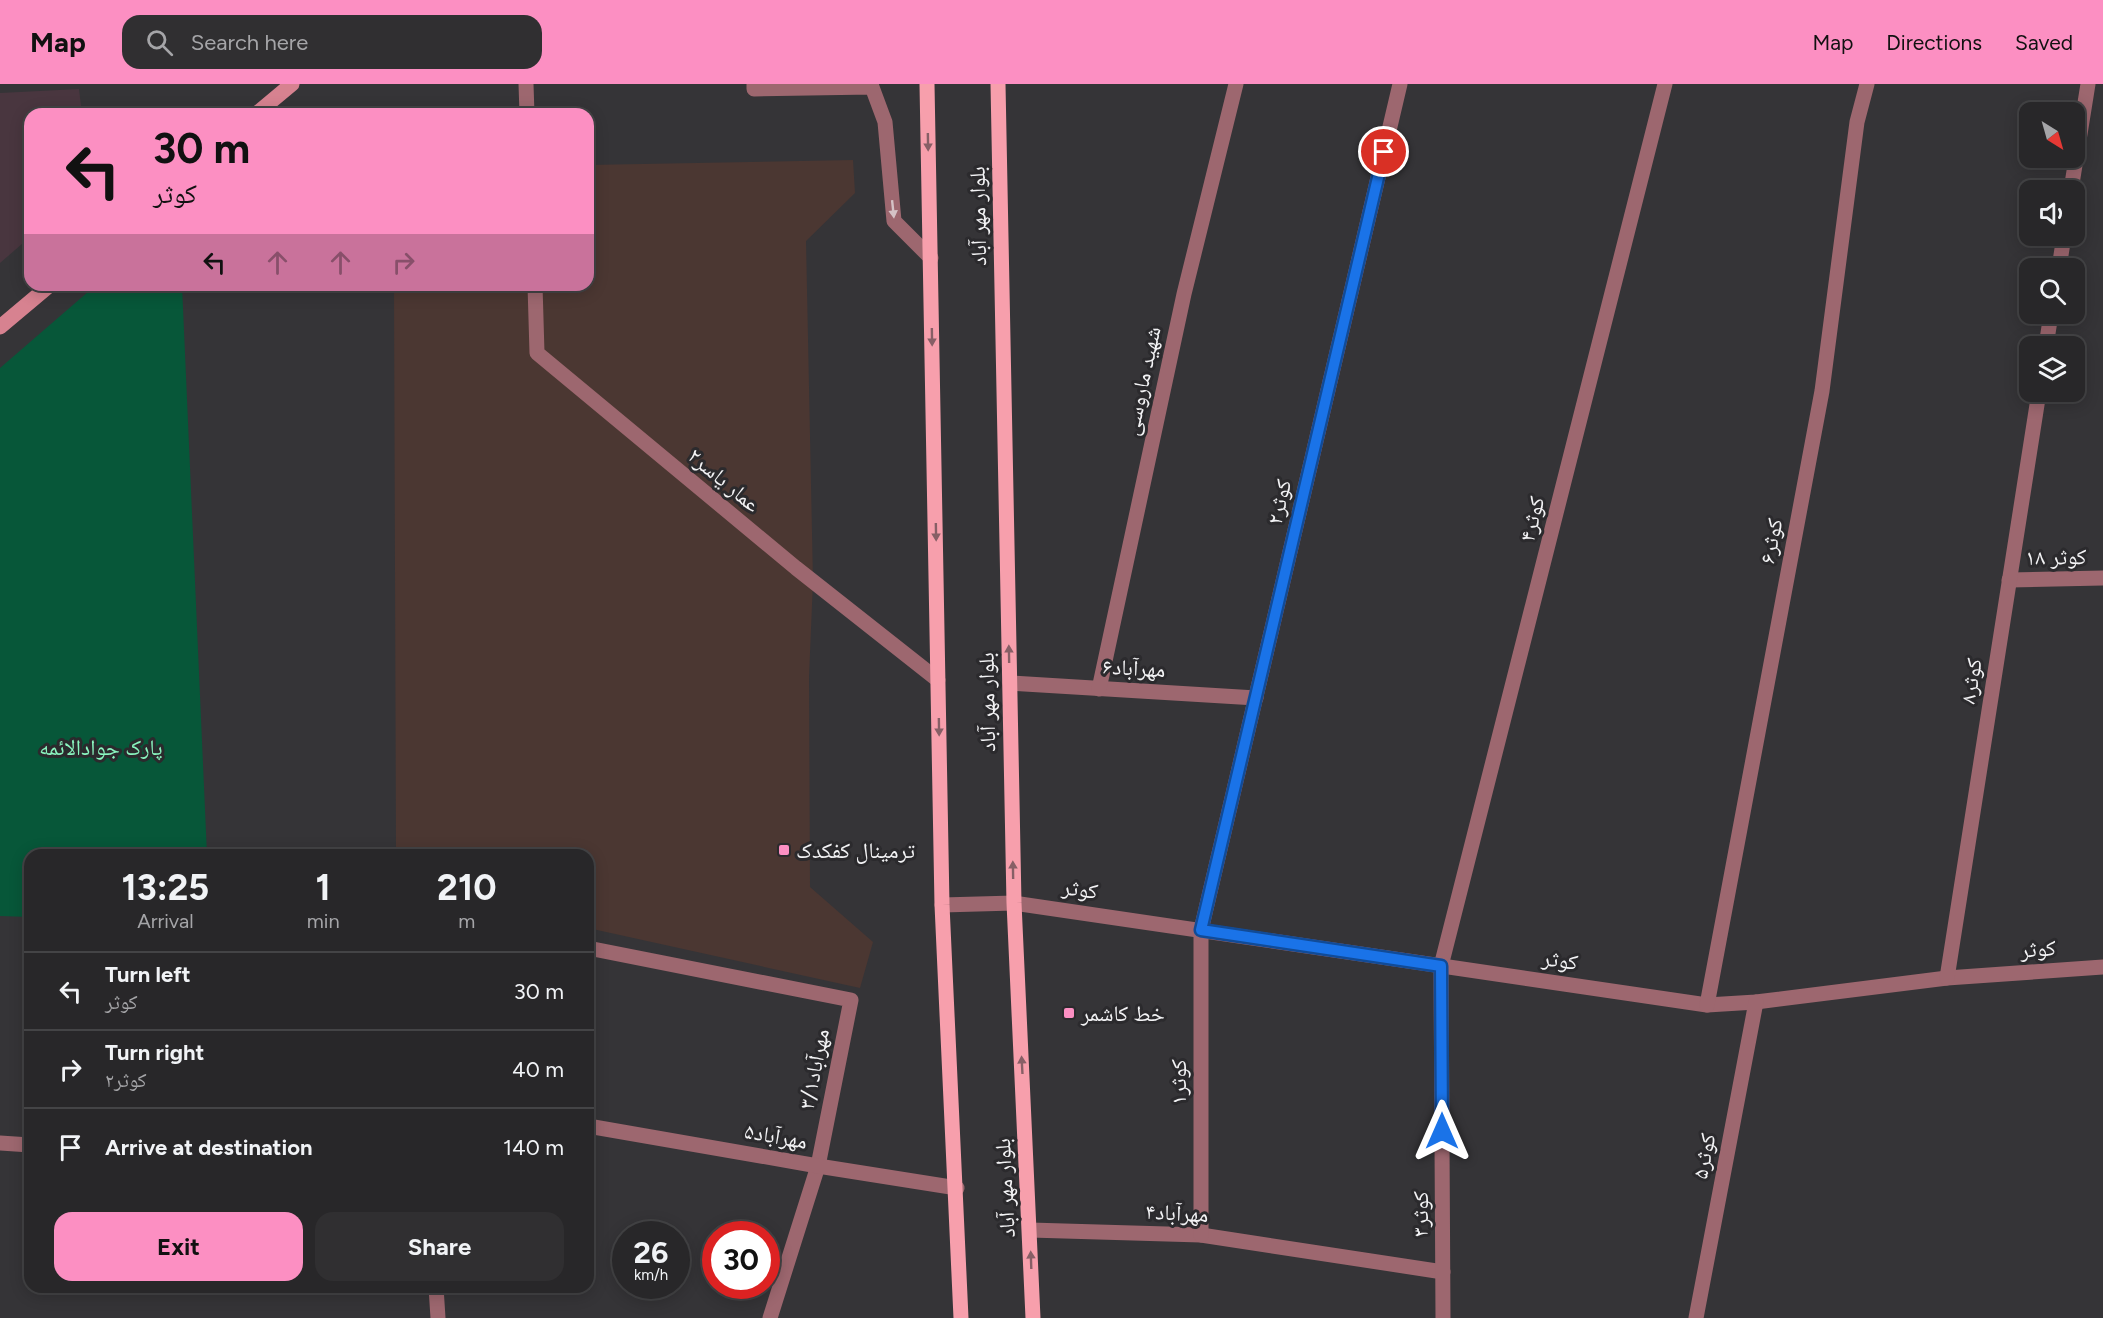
<!DOCTYPE html>
<meta charset="utf-8">
<style>
:root{--surface:#282729;--page:#302f31;--text:#f1f3f6;--muted:#a5a5a8;--line:#444446;--accent:#fc8fc2}
body{margin:0;font-family:Figtree,"Noto Naskh Arabic",sans-serif;background:var(--page);color:var(--text);height:100vh;display:flex;flex-direction:column;font-size:22px;white-space:nowrap}
*{box-sizing:border-box;margin:0}
p{font-size:20px;color:var(--muted)}
.icon{flex:none;width:33px;height:33px;fill:none;stroke:currentColor;stroke-width:2;stroke-linecap:round;stroke-linejoin:round}
.map{position:relative;flex:1;overflow:hidden}
.panel{position:absolute;left:24px;top:765px;width:570px;height:444px;display:flex;flex-direction:column;background:var(--surface);border-radius:18px;box-shadow:0 3px 15px #0003,0 0 0 2px var(--line)}
.panel>*{flex:none}
.hud{position:absolute;left:24px;top:24px;width:570px;height:183px;border-radius:18px;box-shadow:0 3px 15px #0003,0 0 0 2px var(--line);background:#fc8fc2;color:#111;overflow:hidden}
.needle{width:39px;rotate:143deg}
.tools{position:absolute;left:2019px;top:18px;display:grid;gap:12px}
.tools a{display:grid;place-items:center;width:66px;height:66px;border-radius:12px;background:var(--surface);box-shadow:0 3px 15px #0003,0 0 0 2px var(--line);font-size:30px}
.speed{position:absolute;left:612px;top:1137px;display:flex;gap:12px;font-size:30px;font-weight:700;text-align:center}
.speed>*{display:grid;place-content:center;width:78px;height:78px;border-radius:50%;background:var(--surface);box-shadow:0 3px 15px #0003,0 0 0 2px var(--line);line-height:1}
.speed small{font-size:15px;font-weight:400}
.speed .limit{border:9px solid #d22;background:#fff;color:#111}
.pin{position:absolute;display:grid;place-items:center;width:51px;height:51px;color:#fff;margin:-26px;border:3px solid #fff;border-radius:50%;box-shadow:0 2px 6px #0007}
.me{position:absolute;width:66px;margin:-33px;rotate:0deg;stroke-linejoin:round;filter:drop-shadow(0 0 4px #0008)}
.turn{display:flex;align-items:center;gap:21px;height:126px;padding:0 30px;font-size:27px}
.turn .icon{width:78px;height:78px;stroke-width:2.5}
.turn b{display:block;font-size:42px;line-height:51px}
.lanes{display:flex;align-items:center;height:57px;padding:0 30px;background:#0003;justify-content:center;gap:30px;direction:ltr}
.lanes .off{opacity:.35}
.eta{display:flex;justify-content:space-evenly;align-items:center;height:102px;text-align:center}
.eta b{font-size:36px;font-weight:700;line-height:42px}
.cta{display:flex;gap:12px;margin-top:auto;padding:12px 30px}
.cta a{flex:1;height:69px;border-radius:18px;background:var(--accent);color:#111;font-size:24px;font-weight:700;line-height:69px;text-align:center}
.cta a+a{background:var(--page);color:var(--text)}
ul{padding:0;list-style:none}
li{display:flex;align-items:center;gap:18px;height:78px;padding:0 30px;border-top:2px solid var(--line)}
li div{flex:1}
li b{display:block;font-size:22px}
li em{font-style:normal}
header{display:flex;align-items:center;gap:36px;box-sizing:border-box;height:84px;padding:0 30px;background:var(--accent);color:#111}
header strong{font-size:28px}
nav{display:flex;gap:33px;margin-inline-start:auto;font-size:21px}
.search{width:420px;height:54px;background:var(--page);display:flex;align-items:center;gap:15px;box-sizing:border-box;padding:0 21px;border-radius:18px;color:var(--muted);font-size:22px}
.map>svg:first-child{display:block}
.industrial{fill:#4b3732}
.education{fill:#49363f}
.green{fill:#075739}
.lines{fill:none;stroke-linecap:round;stroke-linejoin:round}
.lane{stroke:#9d676f;stroke-width:15}
.street{stroke:#9d676f;stroke-width:15}
.secondary{stroke:#d78290;stroke-width:15}
.primary{stroke:#f79fac;stroke-width:15}
.oneway{fill:#875f66}
.oneway2{fill:#d5c2c6}
.route-casing{stroke:#114b97;stroke-width:15}
.route{stroke:#1a73e8;stroke-width:10}
.poi-dot{fill:#fc8fc2;stroke:#2b2a2d;stroke-width:2}
.labels{text-anchor:middle;dominant-baseline:central;stroke-width:6;stroke-linejoin:round;paint-order:stroke}
.street-label{font-size:22px;fill:#f3f3f5;stroke:#2b2a2d}
.park-label{font-size:22px;fill:#8af6c0;stroke:#2b2a2d}
.poi-label{font-size:22px;fill:#f3f3f5;stroke:#2b2a2d;text-anchor:start}
</style>
<header>
<strong>Map</strong>
<div class="search"><svg class="icon" aria-label="search" viewBox="0 0 24 24"><circle cx="10" cy="10" r="6"/><path d="M15 15l6 6"/></svg>Search here</div>
<nav><a>Map</a><a>Directions</a><a>Saved</a></nav>
</header>
<div class="map">
<svg width="2103" height="1234" viewBox="0 0 2103 1234">
<rect width="100%" height="100%" fill="#353437"/>
<polygon class="industrial" points="853,76 855,109 806,157 813,497 809,593 810,803 873,858 860,904 588,844 588,771 396,771 394,201 588,201 588,81"/>
<polygon class="education" points="79,5 82,30 30,30 30,153 0,179 0,9"/>
<polygon class="green" points="96,201 182,201 207,771 30,771 30,833 0,832 0,284"/>
<g class="lines">
<polyline class="lane" points="754,0 754,5 872,3 885,38 894,137 931,174"/>
<g class="street">
<polyline points="526,0 527,30"/>
<polyline points="2071,106 2088,0"/>
<polyline points="2059,184 2064,152"/>
<polyline points="535,201 537,269 796,484 938,596"/>
<polyline points="2046,262 2051,230"/>
<polyline points="2009,496 2103,494"/>
<polyline points="1010,599 1256,614"/>
<polyline points="1099,605 1184,210 1236,0"/>
<polyline points="942,821 1014,819 1707,921 1756,918 1947,894 2103,883"/>
<polyline points="588,864 851,916 818,1082 770,1234"/>
<polyline points="1947,894 2039,308"/>
<polyline points="1707,921 1822,307 1857,38 1867,0"/>
<polyline points="588,1042 818,1082 957,1104"/>
<polyline points="0,1059 30,1061"/>
<polyline points="1030,1146 1201,1151 1443,1188"/>
<polyline points="1201,1151 1201,846 1400,0"/>
<polyline points="436,1203 438,1234"/>
<polyline points="1443,1234 1441,882 1665,0"/>
<polyline points="1696,1234 1756,918"/>
</g>
<g class="secondary">
<polyline points="256,30 292,0"/>
<polyline points="0,243 50,201"/>
</g>
<g class="primary">
<polyline points="927,0 942,821 961,1234"/>
<polyline points="998,0 1014,819 1033,1234"/>
</g>
</g>
<defs><path id="oneway-solid" d="M-6-.8H1V-3.2L6.5 0L1 3.2V.8H-6Z" transform="scale(1.5)"/></defs>
<g class="oneway">
<use href="#oneway-solid" transform="translate(928 58) rotate(89)"/>
<use href="#oneway-solid" transform="translate(932 253) rotate(89)"/>
<use href="#oneway-solid" transform="translate(936 448) rotate(89)"/>
<use href="#oneway-solid" transform="translate(1009 570) rotate(-91)"/>
<use href="#oneway-solid" transform="translate(939 643) rotate(89)"/>
<use href="#oneway-solid" transform="translate(1013 786) rotate(-91)"/>
<use href="#oneway-solid" transform="translate(1022 981) rotate(-93)"/>
<use href="#oneway-solid" transform="translate(1031 1176) rotate(-92)"/>
</g>
<use class="oneway2" href="#oneway-solid" transform="translate(893 125) rotate(84)"/>
<g class="lines">
<defs>
<polyline id="route" points="1384,68 1201,846 1441,882 1442,1047"/>
</defs>
<use href="#route" class="route-casing"/>
<use href="#route" class="route"/>
</g>
<g class="poi-dot">
<rect x="778" y="760" width="12" height="12" rx="3"/>
<rect x="1063" y="923" width="12" height="12" rx="3"/>
</g>
<g class="labels">
<g class="street-label">
<text transform="translate(978 132) rotate(-91)">بلوار مهر آباد</text>
<text transform="translate(1142 297) rotate(-78)">شهید ماروسی</text>
<text transform="translate(724 396) rotate(40)">عمار یاسر۲</text>
<text transform="translate(1279 418) rotate(-77)">کوثر۲</text>
<text transform="translate(1532 435) rotate(-76)">کوثر۴</text>
<text transform="translate(1771 457) rotate(-79)">کوثر۶</text>
<text transform="translate(2056 473) rotate(-1)">کوثر ۱۸</text>
<text transform="translate(1134 584) rotate(3)">مهرآباد۶</text>
<text transform="translate(1971 597) rotate(-81)">کوثر۸</text>
<text transform="translate(987 618) rotate(-91)">بلوار مهر آباد</text>
<text transform="translate(1080 805) rotate(8)">کوثر</text>
<text transform="translate(2038 865) rotate(-4)">کوثر</text>
<text transform="translate(1560 876) rotate(8)">کوثر</text>
<text transform="translate(814 985) rotate(-79)">مهرآباد۳/۱</text>
<text transform="translate(1178 998) rotate(-90)">کوثر۱</text>
<text transform="translate(776 1052) rotate(10)">مهرآباد۵</text>
<text transform="translate(1704 1072) rotate(-79)">کوثر۵</text>
<text transform="translate(1005 1104) rotate(-93)">بلوار مهر آباد</text>
<text transform="translate(1177 1129) rotate(3)">مهرآباد۴</text>
<text transform="translate(1420 1130) rotate(-90)">کوثر۳</text>
</g>
<g class="park-label">
<text x="101" y="663">پارک جوادالائمه</text>
</g>
<g class="poi-label">
<text x="796" y="766">ترمینال کفکدک</text>
<text x="1081" y="929">خط کاشمر</text>
</g>
</g>
</svg>
<div class="tools">
<a><svg class="needle" viewBox="-14 -14 28 28"><path d="M0-13l5 13h-10z" fill="#e53935"/><path d="M0 13l5-13h-10z" fill="#a5a5a8"/></svg></a>
<a><svg class="icon" aria-label="sound" viewBox="0 0 24 24"><path d="M4 9h4l5-4v14l-5-4H4zM17 9q2 3 0 6"/></svg></a>
<a><svg class="icon" aria-label="search" viewBox="0 0 24 24"><circle cx="10" cy="10" r="6"/><path d="M15 15l6 6"/></svg></a>
<a><svg class="icon" aria-label="layers" viewBox="0 0 24 24"><path d="M12 4l9 5-9 5-9-5zM3 14l9 5 9-5"/></svg></a>
</div>
<div class="speed"><div>26<small>km/h</small></div><div class="limit">30</div></div>
<div class="pin" style="left:1384px;top:68px;background:#d93025"><svg class="icon" aria-label="arrive" viewBox="0 0 24 24"><path d="M6 21V4h12l-3 4 3 4H6"/></svg></div>
<svg class="me" style="left:1442px;top:1047px" viewBox="-20 -20 40 40"><path d="M0-17L14 15 0 8-14 15z" fill="#1a73e8" stroke="#fff" stroke-width="4"/></svg>
<div class="hud">
<div class="turn"><svg class="icon" aria-label="left" viewBox="0 0 24 24"><path d="M17 20v-9H6M10 6l-5 5 5 5"/></svg><div><b>30 m</b>کوثر</div></div>
<div class="lanes"><svg class="icon" aria-label="left" viewBox="0 0 24 24"><path d="M17 20v-9H6M10 6l-5 5 5 5"/></svg><svg class="icon off" aria-label="ahead" viewBox="0 0 24 24"><path d="M12 20V5M6 11l6-6 6 6"/></svg><svg class="icon off" aria-label="ahead" viewBox="0 0 24 24"><path d="M12 20V5M6 11l6-6 6 6"/></svg><svg class="icon off" aria-label="right" viewBox="0 0 24 24"><path d="M7 20v-9h11M14 6l5 5-5 5"/></svg></div>
</div>
<section class="panel">
<div class="eta">
<div><b>13:25</b><p>Arrival</p></div>
<div><b>1</b><p>min</p></div>
<div><b>210</b><p>m</p></div>
</div>
<ul>
<li><svg class="icon" aria-label="left" viewBox="0 0 24 24"><path d="M17 20v-9H6M10 6l-5 5 5 5"/></svg><div><b>Turn left</b><p>کوثر</p></div><em>30 m</em></li>
<li><svg class="icon" aria-label="right" viewBox="0 0 24 24"><path d="M7 20v-9h11M14 6l5 5-5 5"/></svg><div><b>Turn right</b><p>کوثر۲</p></div><em>40 m</em></li>
<li><svg class="icon" aria-label="arrive" viewBox="0 0 24 24"><path d="M6 21V4h12l-3 4 3 4H6"/></svg><div><b>Arrive at destination</b></div><em>140 m</em></li>
</ul>
<div class="cta"><a>Exit</a><a>Share</a></div>
</section>
</div>
